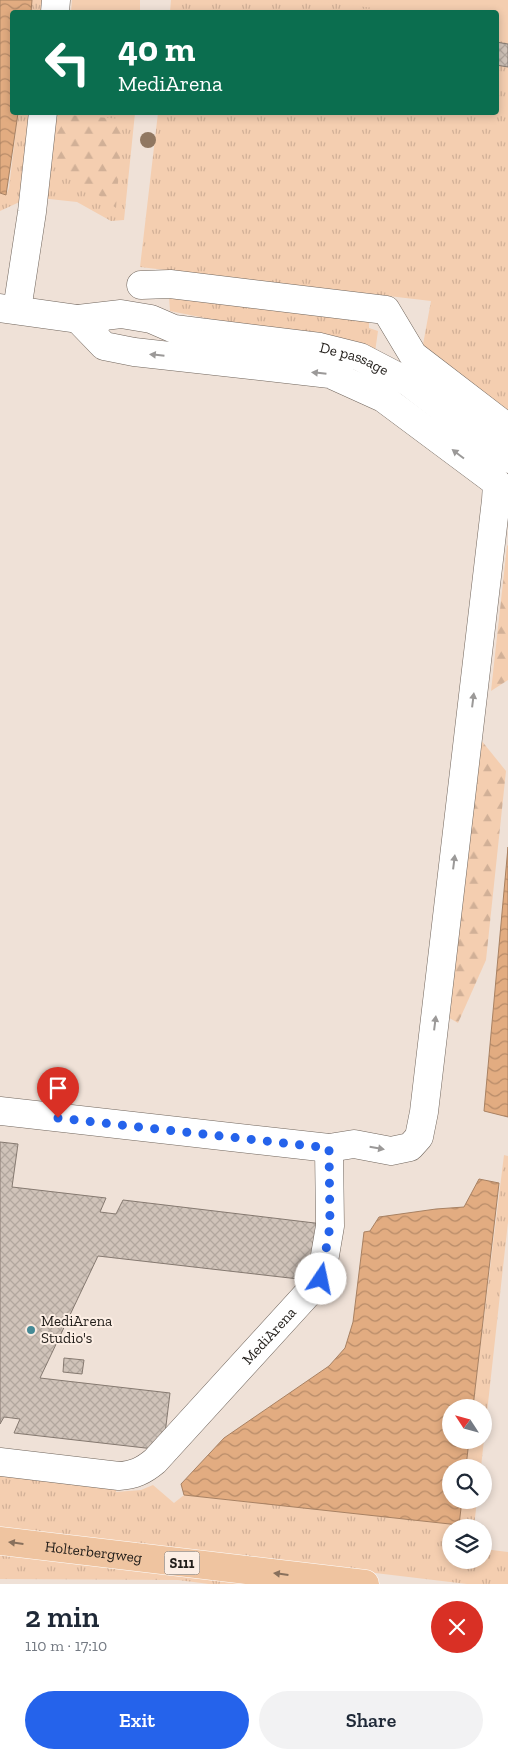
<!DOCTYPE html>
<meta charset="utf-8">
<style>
:root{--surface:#fff;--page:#f2f2f3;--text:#1f2937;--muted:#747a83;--accent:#2563eb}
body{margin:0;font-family:"Zilla Slab",serif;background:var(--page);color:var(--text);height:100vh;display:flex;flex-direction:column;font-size:19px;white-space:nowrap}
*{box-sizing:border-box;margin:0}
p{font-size:16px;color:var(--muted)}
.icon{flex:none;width:28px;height:28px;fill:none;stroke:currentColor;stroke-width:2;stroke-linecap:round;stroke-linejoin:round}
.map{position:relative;height:1584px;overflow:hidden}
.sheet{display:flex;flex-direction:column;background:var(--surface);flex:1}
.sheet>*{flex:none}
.guide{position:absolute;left:10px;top:10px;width:489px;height:105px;border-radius:5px;box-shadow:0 2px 8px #0003;background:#0b6e4f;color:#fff;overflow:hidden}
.needle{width:32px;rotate:306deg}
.fabs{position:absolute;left:442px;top:1399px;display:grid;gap:10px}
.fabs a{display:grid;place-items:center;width:50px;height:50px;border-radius:50%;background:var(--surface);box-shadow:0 2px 8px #0003;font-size:25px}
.pin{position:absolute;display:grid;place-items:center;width:42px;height:42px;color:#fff;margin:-51px -21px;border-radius:50% 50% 50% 0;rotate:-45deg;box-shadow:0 0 5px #0007}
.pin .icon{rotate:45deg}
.me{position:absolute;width:55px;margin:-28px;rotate:11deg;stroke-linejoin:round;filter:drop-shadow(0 0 4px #0008)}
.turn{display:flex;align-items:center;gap:18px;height:105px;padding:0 25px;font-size:22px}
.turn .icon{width:65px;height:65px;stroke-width:2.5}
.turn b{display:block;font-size:35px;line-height:42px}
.round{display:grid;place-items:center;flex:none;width:52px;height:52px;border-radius:26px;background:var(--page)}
.overview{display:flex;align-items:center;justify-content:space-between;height:85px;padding:0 25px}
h1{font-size:30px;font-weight:600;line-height:38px}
.button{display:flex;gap:10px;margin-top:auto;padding:10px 25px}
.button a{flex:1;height:58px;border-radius:30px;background:var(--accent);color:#fff;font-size:20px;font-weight:600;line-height:58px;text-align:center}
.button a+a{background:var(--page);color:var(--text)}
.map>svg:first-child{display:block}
.grass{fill:url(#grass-tufts)}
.forest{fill:url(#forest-firs)}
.pitch{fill:#f4ceb0}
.water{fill:url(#water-waves);stroke:#a88162}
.building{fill:url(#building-cross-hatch);stroke:#857970}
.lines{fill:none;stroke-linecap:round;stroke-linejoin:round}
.minor-casing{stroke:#70655c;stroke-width:29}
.major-casing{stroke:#fff;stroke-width:29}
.minor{stroke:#fff;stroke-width:28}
.major{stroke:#efc4a0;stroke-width:28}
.tree{fill:#907761}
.oneway{fill:#9b9998}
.oneway2{fill:#88705c}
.route{stroke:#2563eb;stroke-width:9;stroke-dasharray:0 16.2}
.poi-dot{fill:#458a96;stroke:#fceee4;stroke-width:2}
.labels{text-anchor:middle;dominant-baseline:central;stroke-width:4;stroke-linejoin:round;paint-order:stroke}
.shield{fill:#fceee4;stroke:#635c56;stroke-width:1}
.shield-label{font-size:14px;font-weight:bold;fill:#211d19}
.street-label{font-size:15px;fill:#211d19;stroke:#fceee4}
.poi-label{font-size:15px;fill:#211d19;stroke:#fceee4;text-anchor:start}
</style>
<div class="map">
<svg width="508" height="1584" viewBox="0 0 508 1584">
<defs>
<pattern id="grass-tufts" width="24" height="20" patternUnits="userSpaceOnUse" patternTransform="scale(1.25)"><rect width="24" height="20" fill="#f4ceb0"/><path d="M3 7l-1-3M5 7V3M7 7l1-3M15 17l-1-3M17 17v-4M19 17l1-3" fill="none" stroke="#d1b097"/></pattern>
<pattern id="forest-firs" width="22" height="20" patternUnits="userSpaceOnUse" patternTransform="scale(1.25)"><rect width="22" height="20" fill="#f4ceb0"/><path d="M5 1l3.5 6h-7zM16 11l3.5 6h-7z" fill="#d1b097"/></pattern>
<pattern id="water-waves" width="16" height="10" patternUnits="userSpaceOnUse" patternTransform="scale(1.25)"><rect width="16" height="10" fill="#e2ac81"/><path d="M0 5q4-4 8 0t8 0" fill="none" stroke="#b78b69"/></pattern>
<pattern id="building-cross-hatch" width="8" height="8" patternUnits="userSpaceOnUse" patternTransform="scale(1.25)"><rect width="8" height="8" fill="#d0c3b9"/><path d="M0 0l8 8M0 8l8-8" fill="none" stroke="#b2a79e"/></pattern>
</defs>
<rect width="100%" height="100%" fill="#efe1d7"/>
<g class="grass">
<polygon points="32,0 48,0 47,12 31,12"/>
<polygon points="171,0 508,0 508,416 422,350 431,301 140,267 158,113 496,112 496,12 170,12"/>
<polygon points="18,113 35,113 26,199 0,211 0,193 6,195 9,188"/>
<polygon points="50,113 135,113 124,220 111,221 77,202 40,198"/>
<polygon points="169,296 369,318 369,328 378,331 375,352 170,311"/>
<polygon points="504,1155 508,1156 508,1222 481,1467 466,1468 469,1440 484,1440 484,1408 473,1407"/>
<polygon points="0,1472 117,1486 116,1492 141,1490 153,1485 174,1503 184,1495 459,1525 462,1500 477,1500 474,1527 451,1528 451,1560 484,1560 484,1549 508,1552 508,1584 467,1584 0,1528"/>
<polygon points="0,1554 255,1584 209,1584 178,1580 0,1579"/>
</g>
<g class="forest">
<polygon points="53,114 123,119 116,208 50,159"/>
<polygon points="508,545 508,680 491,691 507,546"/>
<polygon points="481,740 506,771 486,960 458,1023 446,1016"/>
</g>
<g class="pitch">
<polygon points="72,0 140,0 140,12 71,12"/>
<polygon points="304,0 508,0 508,24 496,23 496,12 409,12"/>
</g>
<g class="water">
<polygon points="0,0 32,0 31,12 12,12 12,112 18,113 6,195 0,193"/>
<polygon points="508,847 508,1117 484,1111"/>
<polygon points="479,1179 499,1183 473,1407 451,1408 451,1440 469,1440 466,1467 451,1468 451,1500 462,1500 459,1525 184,1495 181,1484 224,1438 329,1366 345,1348 353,1322 364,1232 370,1231 379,1217 436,1209 464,1207"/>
</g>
<g class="building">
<polygon points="496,42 508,44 508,67 496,65"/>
<polygon points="0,1142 18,1144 12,1187 106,1198 100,1212 116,1214 123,1200 323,1224 316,1281 98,1256 40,1378 170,1393 163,1450 14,1433 20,1419 4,1417 0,1424"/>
<polygon points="64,1358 84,1360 82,1374 63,1372"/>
</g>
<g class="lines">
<defs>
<g id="minor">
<polyline points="55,12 56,0"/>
<polyline points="141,285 170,284 386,310 413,355 508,428"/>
<polyline points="0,308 78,319 96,324"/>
<polyline points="17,310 32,212 43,112"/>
<path id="s1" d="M78 319 121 314 151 319 174 329 320 347 360 357 408 382 508 459"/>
<polyline points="0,1111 329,1148 354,1144 391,1151 410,1147 419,1137 424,1112 496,500 497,483 383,398 330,374 134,352 104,346 78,319"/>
<path id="s2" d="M0 1462 119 1476C134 1475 143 1471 155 1461L321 1279 330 1226 329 1148"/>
</g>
<g id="major">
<path id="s3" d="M0 1541 365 1584"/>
</g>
</defs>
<use href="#minor" class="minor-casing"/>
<use href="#major" class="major-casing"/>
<use href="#minor" class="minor"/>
<use href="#major" class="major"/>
</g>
<circle class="tree" cx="148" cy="140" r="8"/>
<defs><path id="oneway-solid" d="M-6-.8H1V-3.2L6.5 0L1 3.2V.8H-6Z" transform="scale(1.25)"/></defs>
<g class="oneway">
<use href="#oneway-solid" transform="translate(157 355) rotate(-174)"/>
<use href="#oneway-solid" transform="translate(319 373) rotate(-174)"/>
<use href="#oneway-solid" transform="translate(458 454) rotate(-143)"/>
<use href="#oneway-solid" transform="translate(473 700) rotate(-83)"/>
<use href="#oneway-solid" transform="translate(454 862) rotate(-83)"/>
<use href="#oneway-solid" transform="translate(435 1023) rotate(-83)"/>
<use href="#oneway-solid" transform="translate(377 1148) rotate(10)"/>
</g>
<g class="oneway2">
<use href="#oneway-solid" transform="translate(16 1543) rotate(-173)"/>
<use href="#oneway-solid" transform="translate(281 1574) rotate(-173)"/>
</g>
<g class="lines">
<polyline class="route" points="58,1118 329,1148 330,1226 321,1279"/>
</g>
<circle class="poi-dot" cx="31" cy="1330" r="5"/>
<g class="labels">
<rect class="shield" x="164.5" y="1551.5" width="35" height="23" rx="4"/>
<g class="shield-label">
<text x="182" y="1563">S111</text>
</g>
<g class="street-label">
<text stroke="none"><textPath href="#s1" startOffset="282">De passage</textPath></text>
<text stroke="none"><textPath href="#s2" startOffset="329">MediArena</textPath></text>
<text stroke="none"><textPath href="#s3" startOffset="94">Holterbergweg</textPath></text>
</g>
<g class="poi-label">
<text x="41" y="1321">MediArena<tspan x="41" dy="17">Studio's</tspan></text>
</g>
</g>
</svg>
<div class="fabs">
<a><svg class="needle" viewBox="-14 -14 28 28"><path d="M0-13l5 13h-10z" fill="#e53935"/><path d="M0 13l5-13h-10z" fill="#747a83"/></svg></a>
<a><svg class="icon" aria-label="search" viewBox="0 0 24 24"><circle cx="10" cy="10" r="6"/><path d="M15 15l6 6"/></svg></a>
<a><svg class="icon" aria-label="layers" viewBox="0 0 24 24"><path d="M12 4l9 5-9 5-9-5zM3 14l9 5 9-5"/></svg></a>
</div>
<div class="pin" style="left:58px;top:1118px;background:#d93025"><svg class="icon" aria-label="arrive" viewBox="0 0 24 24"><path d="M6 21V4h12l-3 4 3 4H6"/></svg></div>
<svg class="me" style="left:321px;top:1279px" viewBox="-20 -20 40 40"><circle r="19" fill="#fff"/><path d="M0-13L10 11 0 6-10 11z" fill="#2563eb"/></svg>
<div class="guide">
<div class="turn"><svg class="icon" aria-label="left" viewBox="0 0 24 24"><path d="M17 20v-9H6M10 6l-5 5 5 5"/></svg><div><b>40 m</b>MediArena</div></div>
</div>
</div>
<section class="sheet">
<div class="overview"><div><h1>2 min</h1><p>110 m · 17:10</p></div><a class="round" style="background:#d93025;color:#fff"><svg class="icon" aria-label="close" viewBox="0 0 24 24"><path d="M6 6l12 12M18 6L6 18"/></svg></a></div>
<div class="button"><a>Exit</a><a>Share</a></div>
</section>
